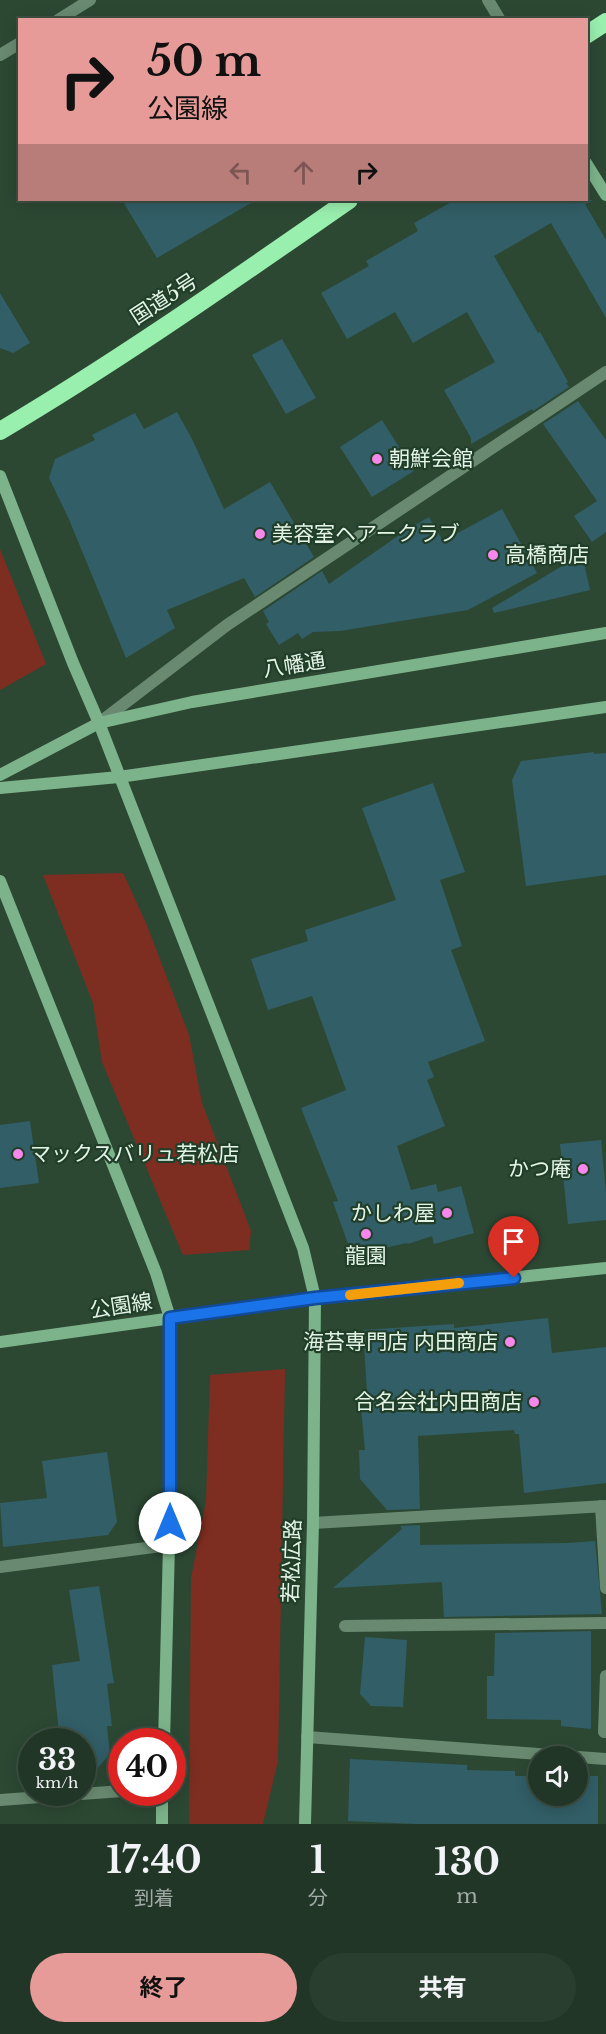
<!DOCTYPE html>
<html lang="ja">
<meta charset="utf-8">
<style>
:root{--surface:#213626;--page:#293e2e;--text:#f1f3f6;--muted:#a2aba7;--line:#3e5043;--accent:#e69b98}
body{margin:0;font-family:"Libre Baskerville","Noto Sans JP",serif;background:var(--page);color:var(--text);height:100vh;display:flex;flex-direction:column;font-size:22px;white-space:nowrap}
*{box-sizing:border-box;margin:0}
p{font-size:20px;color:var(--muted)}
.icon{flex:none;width:33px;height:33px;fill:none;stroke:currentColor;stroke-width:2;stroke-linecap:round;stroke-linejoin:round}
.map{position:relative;height:1824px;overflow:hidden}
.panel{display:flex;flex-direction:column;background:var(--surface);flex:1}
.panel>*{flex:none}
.guide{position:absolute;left:18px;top:18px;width:570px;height:183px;border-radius:0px;box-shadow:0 3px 15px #0003,0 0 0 2px var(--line);background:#e69b98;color:#111;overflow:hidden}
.controls{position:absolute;left:528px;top:1746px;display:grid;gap:12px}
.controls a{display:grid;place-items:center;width:60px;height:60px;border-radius:50%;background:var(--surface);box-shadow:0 3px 15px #0003,0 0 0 2px var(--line);font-size:30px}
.speed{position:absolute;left:18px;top:1728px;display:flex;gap:12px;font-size:30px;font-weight:700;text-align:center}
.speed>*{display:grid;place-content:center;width:78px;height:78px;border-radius:50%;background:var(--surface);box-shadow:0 3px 15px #0003,0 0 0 2px var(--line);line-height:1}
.speed small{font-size:15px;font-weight:400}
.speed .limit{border:9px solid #d22;background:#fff;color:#111}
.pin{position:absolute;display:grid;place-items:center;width:51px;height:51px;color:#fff;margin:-62px -26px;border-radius:50% 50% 50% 0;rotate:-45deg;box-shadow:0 0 6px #0007}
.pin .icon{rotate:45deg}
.me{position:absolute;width:66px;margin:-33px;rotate:0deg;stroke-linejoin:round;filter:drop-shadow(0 0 4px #0008)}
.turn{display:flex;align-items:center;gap:21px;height:126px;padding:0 30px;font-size:27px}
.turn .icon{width:78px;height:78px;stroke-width:2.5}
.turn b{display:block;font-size:42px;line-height:51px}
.lanes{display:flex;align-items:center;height:57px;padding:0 30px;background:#0003;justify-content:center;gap:30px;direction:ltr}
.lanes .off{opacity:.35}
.eta{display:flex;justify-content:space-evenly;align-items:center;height:102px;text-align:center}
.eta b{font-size:36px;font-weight:700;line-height:42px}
.cta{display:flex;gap:12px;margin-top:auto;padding:12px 30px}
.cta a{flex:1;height:69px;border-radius:36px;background:var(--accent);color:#111;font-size:24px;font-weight:700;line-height:69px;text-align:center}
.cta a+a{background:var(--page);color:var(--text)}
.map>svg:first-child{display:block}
.green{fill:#7e2d21}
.building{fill:#325e67}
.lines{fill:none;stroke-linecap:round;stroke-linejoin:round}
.lane{stroke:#698a70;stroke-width:12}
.street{stroke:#698a70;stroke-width:12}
.secondary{stroke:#7db38a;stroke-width:12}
.highway{stroke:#99efae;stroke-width:18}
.route-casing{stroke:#114b97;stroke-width:15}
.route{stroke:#1a73e8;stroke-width:10}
.slow{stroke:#f59e0b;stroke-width:10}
.poi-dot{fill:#f788eb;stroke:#213e29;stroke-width:2}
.labels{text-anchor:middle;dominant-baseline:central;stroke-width:4.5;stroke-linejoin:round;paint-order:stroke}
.street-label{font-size:21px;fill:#e4f5e8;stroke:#213e29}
.poi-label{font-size:21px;fill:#e4f5e8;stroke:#213e29;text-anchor:start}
</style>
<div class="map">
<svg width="606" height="1824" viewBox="0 0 606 1824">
<rect width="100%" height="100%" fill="#2c4833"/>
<g class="green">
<polygon points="0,549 46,664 0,690"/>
<polygon points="123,873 146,923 189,1035 202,1103 251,1231 249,1250 183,1255 102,1062 93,1003 43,875"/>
<polygon points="285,1369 278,1761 263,1824 189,1824 191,1578 206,1501 210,1375"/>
</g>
<g class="building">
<polygon points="122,200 256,200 157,258"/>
<polygon points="455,200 593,200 585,204 606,240 606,318 551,223 494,256 538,333 540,332 568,382 566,383 569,387 533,411 532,409 471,444 471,438 444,390 495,362 467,312 413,343 395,312 347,339 321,293 369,266 366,261 418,231 414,223"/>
<polygon points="0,293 30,343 13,353 0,348"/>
<polygon points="282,339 316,398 286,414 252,355"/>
<polygon points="578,401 606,440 606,532 592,542 574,516 597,501 543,424"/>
<polygon points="177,412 192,439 224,509 270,482 314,557 255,597 244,578 167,610 175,628 126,658 68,517 49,478 55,459 95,440 92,435 135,413 144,429"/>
<polygon points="382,420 414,471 372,497 340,447"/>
<polygon points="502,509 537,573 468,610 340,631 313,632 302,639 298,633 279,645 266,624 269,622 263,611 322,571 329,584 405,531 429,517 443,541"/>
<polygon points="582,554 590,590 494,613 492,608"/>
<polygon points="594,752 594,754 606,753 606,875 526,886 512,780 521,761"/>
<polygon points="433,783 465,872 440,880 462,946 451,950 485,1041 428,1062 434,1077 427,1080 445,1126 397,1146 411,1190 436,1184 438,1192 461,1186 474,1233 434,1244 432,1236 408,1244 407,1243 352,1255 333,1202 338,1201 301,1108 346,1090 312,996 268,1010 251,959 308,941 305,930 396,900 362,808"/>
<polygon points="30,1121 39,1183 0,1188 0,1125"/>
<polygon points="601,1140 606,1193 606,1220 568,1224 560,1144"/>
<polygon points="548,1318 552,1353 606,1347 606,1483 524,1493 519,1434 515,1434 514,1430 418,1436 420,1509 387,1510 360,1479 359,1450 365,1450 361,1408 368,1407 363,1330 454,1324 454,1328"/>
<polygon points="107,1452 117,1522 108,1535 3,1547 0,1503 47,1498 42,1461"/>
<polygon points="420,1525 420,1545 568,1543 595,1541 602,1614 444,1617 442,1582 333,1588 402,1529 400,1526"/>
<polygon points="99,1586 114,1683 107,1684 112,1726 107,1726 110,1754 82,1786 82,1742 62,1742 61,1732 59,1733 52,1665 80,1661 69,1590"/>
<polygon points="591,1631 591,1729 561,1726 561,1720 487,1719 487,1676 494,1676 495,1633"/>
<polygon points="365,1637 407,1640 403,1707 371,1706 360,1694"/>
<polygon points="350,1759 467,1765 467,1770 515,1771 515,1776 538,1776 538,1796 578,1796 578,1776 598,1776 598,1824 416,1824 348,1821"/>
</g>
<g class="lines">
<g class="lane">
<polyline points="601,1506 606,1588"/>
<polyline points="345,1626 606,1623"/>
<polyline points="604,1732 606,1676"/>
</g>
<g class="street">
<polyline points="488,0 500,20"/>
<polyline points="58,20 90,0"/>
<polyline points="0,55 20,43"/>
<polyline points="99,723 227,625 606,372"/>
<polyline points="313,1523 606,1506"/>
<polyline points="0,1567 169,1545"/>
<polyline points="307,1737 566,1756"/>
<polyline points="578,1757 606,1759"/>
<polyline points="0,1800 122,1791"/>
</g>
<g class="secondary">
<polyline points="586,163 606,195"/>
<polyline points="0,476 73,663 99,723 303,1248 315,1298 313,1523 305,1824"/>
<polyline points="0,775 99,723 192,702 606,633"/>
<polyline points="0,788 119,777 606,707"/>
<polyline points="0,881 156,1273 170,1318 169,1545 164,1742"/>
<polyline points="0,1342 315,1298 606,1268"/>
<polyline points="162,1824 162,1792"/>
</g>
<g class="highway">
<polyline points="586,35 606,22"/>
<path d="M0 431C120 360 235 279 349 200"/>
</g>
</g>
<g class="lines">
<defs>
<polyline id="route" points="170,1523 170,1318 315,1298 514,1278"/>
</defs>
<use href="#route" class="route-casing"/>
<use href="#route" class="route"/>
<polyline class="slow" points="350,1295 459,1283"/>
</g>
<g class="poi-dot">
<circle cx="377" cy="459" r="6"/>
<circle cx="260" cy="534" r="6"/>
<circle cx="493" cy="555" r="6"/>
<circle cx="18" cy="1154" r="6"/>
<circle cx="583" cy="1169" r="6"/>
<circle cx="447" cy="1213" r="6"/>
<circle cx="366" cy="1234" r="6"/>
<circle cx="510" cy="1342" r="6"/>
<circle cx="534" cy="1402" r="6"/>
</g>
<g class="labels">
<g class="street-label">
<text transform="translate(164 299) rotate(-33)">国道5号</text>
<text transform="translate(294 665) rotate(-9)">八幡通</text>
<text transform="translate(121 1306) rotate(-9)">公園線</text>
<text transform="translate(292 1561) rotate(-88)">若松広路</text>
</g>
<g class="poi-label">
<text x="389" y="459">朝鮮会館</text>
<text x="272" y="534">美容室ヘアークラブ</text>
<text x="505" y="555">高橋商店</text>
<text x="30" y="1154">マックスバリュ若松店</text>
<text x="571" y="1169" text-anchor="end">かつ庵</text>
<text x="435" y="1213" text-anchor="end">かしわ屋</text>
<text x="366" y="1256" text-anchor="middle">龍園</text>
<text x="498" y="1342" text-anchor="end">海苔専門店 内田商店</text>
<text x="522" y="1402" text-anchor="end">合名会社内田商店</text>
</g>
</g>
</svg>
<div class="controls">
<a><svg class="icon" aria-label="sound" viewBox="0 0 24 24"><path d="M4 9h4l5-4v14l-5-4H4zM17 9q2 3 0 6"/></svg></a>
</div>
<div class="speed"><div>33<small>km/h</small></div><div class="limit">40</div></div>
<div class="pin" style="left:514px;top:1278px;background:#d93025"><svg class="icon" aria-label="arrive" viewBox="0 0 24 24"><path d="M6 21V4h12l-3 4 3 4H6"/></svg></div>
<svg class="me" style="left:170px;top:1523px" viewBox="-20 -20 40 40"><circle r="19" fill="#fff"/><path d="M0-13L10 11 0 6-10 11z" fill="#1a73e8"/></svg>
<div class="guide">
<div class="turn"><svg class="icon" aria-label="right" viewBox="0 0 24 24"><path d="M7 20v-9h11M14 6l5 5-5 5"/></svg><div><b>50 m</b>公園線</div></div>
<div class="lanes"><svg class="icon off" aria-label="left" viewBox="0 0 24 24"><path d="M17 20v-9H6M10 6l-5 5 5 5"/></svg><svg class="icon off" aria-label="ahead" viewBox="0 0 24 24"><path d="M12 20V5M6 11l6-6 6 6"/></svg><svg class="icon" aria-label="right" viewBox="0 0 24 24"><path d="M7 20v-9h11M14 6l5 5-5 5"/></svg></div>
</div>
</div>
<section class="panel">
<div class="eta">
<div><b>17:40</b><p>到着</p></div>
<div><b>1</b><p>分</p></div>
<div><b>130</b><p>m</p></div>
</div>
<div class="cta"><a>終了</a><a>共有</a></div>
</section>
